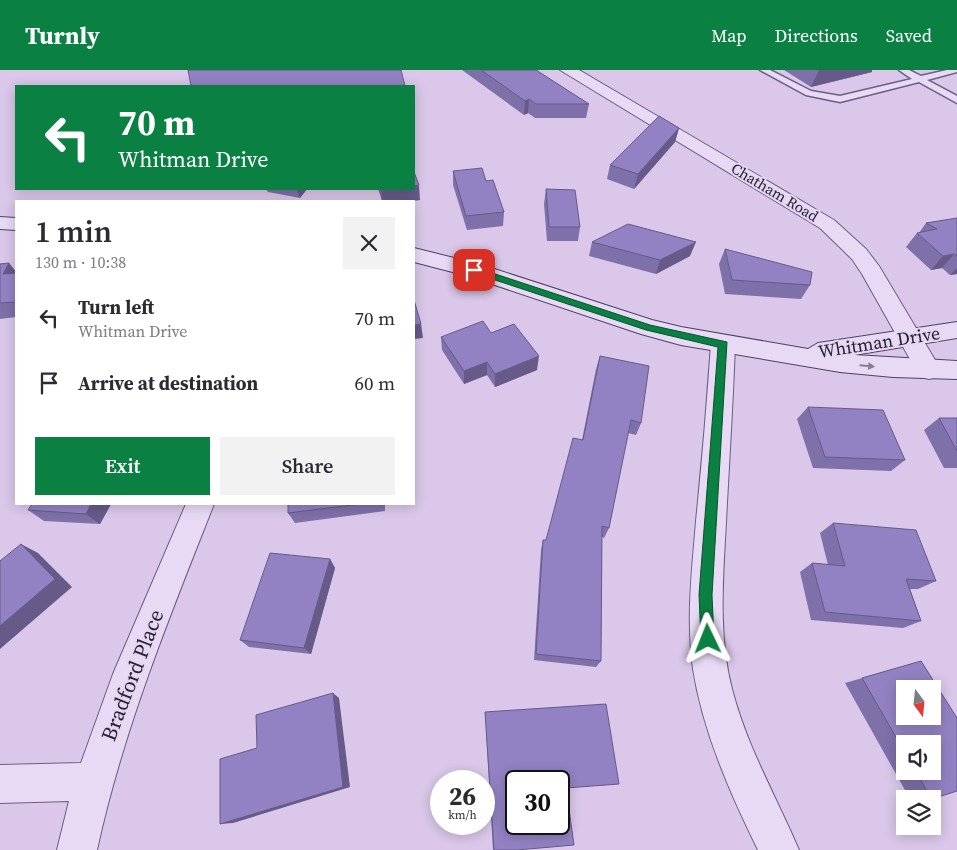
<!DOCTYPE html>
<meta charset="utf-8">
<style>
:root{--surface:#fff;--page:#f2f2f3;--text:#2b2b33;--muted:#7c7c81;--accent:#0b8043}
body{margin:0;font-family:"Source Serif 4",serif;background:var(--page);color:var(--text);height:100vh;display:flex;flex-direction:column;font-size:19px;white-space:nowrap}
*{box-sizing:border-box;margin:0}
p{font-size:16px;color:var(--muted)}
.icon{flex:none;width:28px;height:28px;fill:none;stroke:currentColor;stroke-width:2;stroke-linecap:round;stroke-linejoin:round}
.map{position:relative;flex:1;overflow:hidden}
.side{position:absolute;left:15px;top:130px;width:400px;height:305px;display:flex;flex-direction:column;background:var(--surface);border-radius:0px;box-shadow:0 2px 12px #0003}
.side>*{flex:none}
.banner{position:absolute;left:15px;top:15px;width:400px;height:105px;border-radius:0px;box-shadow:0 2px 12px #0003;background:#0b8043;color:#fff;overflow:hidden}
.needle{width:32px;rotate:165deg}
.controls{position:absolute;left:896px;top:610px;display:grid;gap:10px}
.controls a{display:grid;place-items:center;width:45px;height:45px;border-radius:0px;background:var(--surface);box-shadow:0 2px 12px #0003;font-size:25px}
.speed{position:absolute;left:430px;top:700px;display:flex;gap:10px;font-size:25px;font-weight:700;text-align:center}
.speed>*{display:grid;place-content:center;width:65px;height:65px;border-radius:50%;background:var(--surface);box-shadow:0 2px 12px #0003;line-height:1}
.speed small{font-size:12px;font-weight:400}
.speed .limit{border:2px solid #111;border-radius:8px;background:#fff;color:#111}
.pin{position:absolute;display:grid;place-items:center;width:42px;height:42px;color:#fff;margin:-21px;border-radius:10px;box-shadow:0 2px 8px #0006}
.me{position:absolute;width:55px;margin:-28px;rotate:358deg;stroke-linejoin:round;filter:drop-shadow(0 0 4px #0008)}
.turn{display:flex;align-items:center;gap:18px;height:105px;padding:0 20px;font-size:22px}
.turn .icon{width:65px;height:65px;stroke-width:2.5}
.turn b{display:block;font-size:35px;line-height:42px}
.round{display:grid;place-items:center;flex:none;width:52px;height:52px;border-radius:0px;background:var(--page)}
.head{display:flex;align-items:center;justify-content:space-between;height:85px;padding:0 20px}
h1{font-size:30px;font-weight:600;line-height:38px}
.primary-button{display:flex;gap:10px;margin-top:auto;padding:10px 20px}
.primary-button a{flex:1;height:58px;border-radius:0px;background:var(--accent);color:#fff;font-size:20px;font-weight:600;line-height:58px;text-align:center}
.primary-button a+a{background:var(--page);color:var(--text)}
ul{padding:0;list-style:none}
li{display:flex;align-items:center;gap:15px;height:65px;padding:0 20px}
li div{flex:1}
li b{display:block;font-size:19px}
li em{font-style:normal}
header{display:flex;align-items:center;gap:30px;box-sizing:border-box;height:70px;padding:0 25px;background:var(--accent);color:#fff}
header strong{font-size:24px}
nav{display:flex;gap:28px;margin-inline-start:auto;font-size:18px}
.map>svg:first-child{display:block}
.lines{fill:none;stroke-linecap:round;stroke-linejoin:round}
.lane-casing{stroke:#6c5f83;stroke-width:3}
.street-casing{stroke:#6c5f83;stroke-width:2}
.secondary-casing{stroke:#4e4265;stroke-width:2}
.lane{fill:#e8daf5;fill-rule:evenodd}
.street{fill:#e8daf5;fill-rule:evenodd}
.secondary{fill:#e8daf5;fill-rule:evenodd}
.wall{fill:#7e70a8;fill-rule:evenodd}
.shaded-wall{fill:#665b88}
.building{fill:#9282c3;stroke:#665b88;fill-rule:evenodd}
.oneway{fill:#887e95}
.route{fill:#0b8043;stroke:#07532c}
.labels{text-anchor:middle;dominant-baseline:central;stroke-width:4;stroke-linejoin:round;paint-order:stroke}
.far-street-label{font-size:15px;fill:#272135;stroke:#e5d6f2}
.street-label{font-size:18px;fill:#272135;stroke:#e5d6f2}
.near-street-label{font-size:21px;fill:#272135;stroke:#e5d6f2}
</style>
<header>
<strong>Turnly</strong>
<nav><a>Map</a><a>Directions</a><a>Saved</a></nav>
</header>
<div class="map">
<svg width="957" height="780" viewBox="0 0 957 780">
<rect width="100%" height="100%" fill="#dac7e9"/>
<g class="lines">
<defs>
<polygon id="lane" points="760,0 770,0 811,21 840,26 912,9 899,0 909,0 921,6 947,0 957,0 957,2 927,10 957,26 957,33 919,12 840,32 806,25"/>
<g id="street">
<polygon points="560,0 579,0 834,150 866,179 879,196 941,300 938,307 929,309 920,307 862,204 852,189 820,158"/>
<path d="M723 265 731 268 735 274C733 334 729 393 726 452 723 508 718 565 732 619 747 677 776 726 799 780H758C730 723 703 662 693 599 686 550 692 500 696 451 702 392 707 333 711 274L715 268Z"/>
<path d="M186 434H214C169 548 123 660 97 780H57L69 731 0 733V695L81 693 113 604Z"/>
</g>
<g id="secondary">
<polygon points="0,147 16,148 16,160 0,159"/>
<polygon points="414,178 482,195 652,250 681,257 808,279 818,273 957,252 957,268 854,285 957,291 957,309 893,307 840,302 681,275 641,264 468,206 414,192"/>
</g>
</defs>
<use href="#lane" class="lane-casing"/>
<use href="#street" class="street-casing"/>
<use href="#secondary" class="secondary-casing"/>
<use href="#lane" class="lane"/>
<use href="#street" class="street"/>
<use href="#secondary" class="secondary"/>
</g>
<g class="wall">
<polygon points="462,0 536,0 589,34 586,48 535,48 528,43 524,45"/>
<polygon points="784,0 872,0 872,2 811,17"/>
<polygon points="679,58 675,72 634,119 607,109 610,95"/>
<polygon points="453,101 486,111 504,142 503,156 467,160 453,115"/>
<polygon points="266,119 307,119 300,128 268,122"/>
<polygon points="378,119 414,119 420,130 410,131 382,131"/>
<polygon points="546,119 580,157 578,171 547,171 544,134"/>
<polygon points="957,148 957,204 950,205 942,198 931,200 906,177 917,163 919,163 926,153"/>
<polygon points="592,172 690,186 656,204 589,186"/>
<polygon points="725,179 810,215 801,229 725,224 719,194"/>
<polygon points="9,193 16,202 16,247 0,249 0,194"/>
<polygon points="491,263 537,300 495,317 487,305 464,314 442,280 441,267"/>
<polygon points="600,286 641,353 636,365 628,363 609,458 604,468 602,467 601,591 596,597 534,590 541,480 543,470 546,470 582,370 596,299"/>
<polygon points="808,337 905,390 891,401 813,398 797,349"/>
<polygon points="939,348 957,348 957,398 944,398 924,360"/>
<polygon points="32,434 111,434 100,454 44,451 28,440"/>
<polygon points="288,434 385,434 385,441 295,453 288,443"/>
<polygon points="833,453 936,511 918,519 910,519 921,551 903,558 811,550 800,502 812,493 828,495 820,463"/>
<polygon points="330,489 335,498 311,584 249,577 240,570"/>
<path d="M921 591 957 648V721L932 729H910L845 613ZM905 619H932V646H905ZM905 674H932V701H905Z"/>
<polygon points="485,642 566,718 517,780 493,780"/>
</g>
<g class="shaded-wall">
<polygon points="819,0 872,0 872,2 811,17"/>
<polygon points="529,29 528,43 524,45 525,31"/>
<polygon points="679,58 675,72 634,119 638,104"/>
<polygon points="419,115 420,130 410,131 382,131 381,121 396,119 414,119 414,116"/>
<polygon points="297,119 307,119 300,128"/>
<polygon points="696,172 690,186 656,204 660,190"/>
<polygon points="954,184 942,198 931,200 943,186"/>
<polygon points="9,193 16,202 16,218 3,204"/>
<polygon points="957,198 957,204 950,205"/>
<polygon points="421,254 423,268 414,269 414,255"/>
<polygon points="539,286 537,300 495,317 495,304"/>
<polygon points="487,292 487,305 464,314 464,301"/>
<polygon points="91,434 111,434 100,454 86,444"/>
<polygon points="21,474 38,483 72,517 0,579 0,556"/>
<polygon points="330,489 335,498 311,584 304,578"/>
<polygon points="333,623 339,628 350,717 233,753 220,754"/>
</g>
<g class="building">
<polygon points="188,0 401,0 405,16 191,16"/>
<polygon points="481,0 536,0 589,34 536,34 529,29 525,31"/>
<polygon points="659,46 679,58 638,104 610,95"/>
<polygon points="482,98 486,111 493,110 504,142 466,146 453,101"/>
<polygon points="414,102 419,115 414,116"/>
<polygon points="380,119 396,119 381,121"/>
<polygon points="546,119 575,120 580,157 549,157"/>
<polygon points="957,148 957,186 954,184 943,186 917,163 937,159 926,153"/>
<polygon points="628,154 696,172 660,190 592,172"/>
<polygon points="725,179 812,202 810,215 732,210"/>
<polygon points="9,193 3,204 16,203 16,232 0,233 0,194"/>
<polygon points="414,230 421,254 414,255"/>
<polygon points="483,251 491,263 514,254 539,286 495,304 487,292 464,301 441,267"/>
<polygon points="600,286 649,296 641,353 631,350 609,458 602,456 601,591 536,584 543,470 546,470 573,368 583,370"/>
<polygon points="808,337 883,340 905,390 825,387"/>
<polygon points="939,348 957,348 957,381"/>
<polygon points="32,434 91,434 86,444 28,440"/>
<polygon points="288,434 360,434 288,443"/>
<polygon points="833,453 916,460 936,511 906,509 921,551 825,542 812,493 845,496"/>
<polygon points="21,474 55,509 0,556 0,491"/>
<polygon points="270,483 330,489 304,578 240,570"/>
<path d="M921 591 957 648V721L932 729H931L916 701H932V674H905V683L862 608ZM905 619H932V646H905Z"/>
<polygon points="333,623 343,717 220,754 220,689 257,678 256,645"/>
<path d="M606 634 619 714 566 718 574 775 517 780H494L485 642ZM516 711H559V754H516Z"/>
</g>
<defs><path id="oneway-solid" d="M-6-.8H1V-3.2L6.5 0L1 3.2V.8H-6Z" transform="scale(1.25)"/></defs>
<use class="oneway" href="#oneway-solid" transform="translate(867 296) rotate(5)"/>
<polygon class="route" points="474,197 650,255 727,272 712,525 714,569 712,574 708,576 703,574 701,569 699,525 718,277 646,260 471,202 470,200"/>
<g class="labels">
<g class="far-street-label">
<text transform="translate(775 122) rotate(31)">Chatham Road</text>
</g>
<g class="street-label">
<text transform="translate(879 272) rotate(-9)">Whitman Drive</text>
</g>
<g class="near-street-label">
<text transform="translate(132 605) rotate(-69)">Bradford Place</text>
</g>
</g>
</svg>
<div class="controls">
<a><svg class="needle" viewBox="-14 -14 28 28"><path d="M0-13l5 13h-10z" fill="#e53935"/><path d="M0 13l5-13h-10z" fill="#7c7c81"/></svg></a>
<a><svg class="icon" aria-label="sound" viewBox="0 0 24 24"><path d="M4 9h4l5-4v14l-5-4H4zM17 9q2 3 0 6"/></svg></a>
<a><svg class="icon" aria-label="layers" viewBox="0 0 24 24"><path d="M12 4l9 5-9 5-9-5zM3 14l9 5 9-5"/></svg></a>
</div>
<div class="speed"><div>26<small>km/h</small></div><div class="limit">30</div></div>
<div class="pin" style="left:474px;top:200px;background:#d93025"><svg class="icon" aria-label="arrive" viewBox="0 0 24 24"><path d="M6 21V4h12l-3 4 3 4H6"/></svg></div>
<svg class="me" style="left:708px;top:569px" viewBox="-20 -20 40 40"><path d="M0-17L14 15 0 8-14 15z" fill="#0b8043" stroke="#fff" stroke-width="4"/></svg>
<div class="banner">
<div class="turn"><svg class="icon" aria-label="left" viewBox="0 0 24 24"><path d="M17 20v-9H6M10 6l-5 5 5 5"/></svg><div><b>70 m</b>Whitman Drive</div></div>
</div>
<section class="side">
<div class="head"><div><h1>1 min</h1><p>130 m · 10:38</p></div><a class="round"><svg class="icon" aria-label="close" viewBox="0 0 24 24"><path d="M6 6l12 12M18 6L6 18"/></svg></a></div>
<ul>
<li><svg class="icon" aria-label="left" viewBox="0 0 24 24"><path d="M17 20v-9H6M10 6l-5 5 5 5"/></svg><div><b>Turn left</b><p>Whitman Drive</p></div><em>70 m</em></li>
<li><svg class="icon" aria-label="arrive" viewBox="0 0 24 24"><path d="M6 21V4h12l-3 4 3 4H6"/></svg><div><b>Arrive at destination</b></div><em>60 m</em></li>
</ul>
<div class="primary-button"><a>Exit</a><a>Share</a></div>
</section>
</div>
